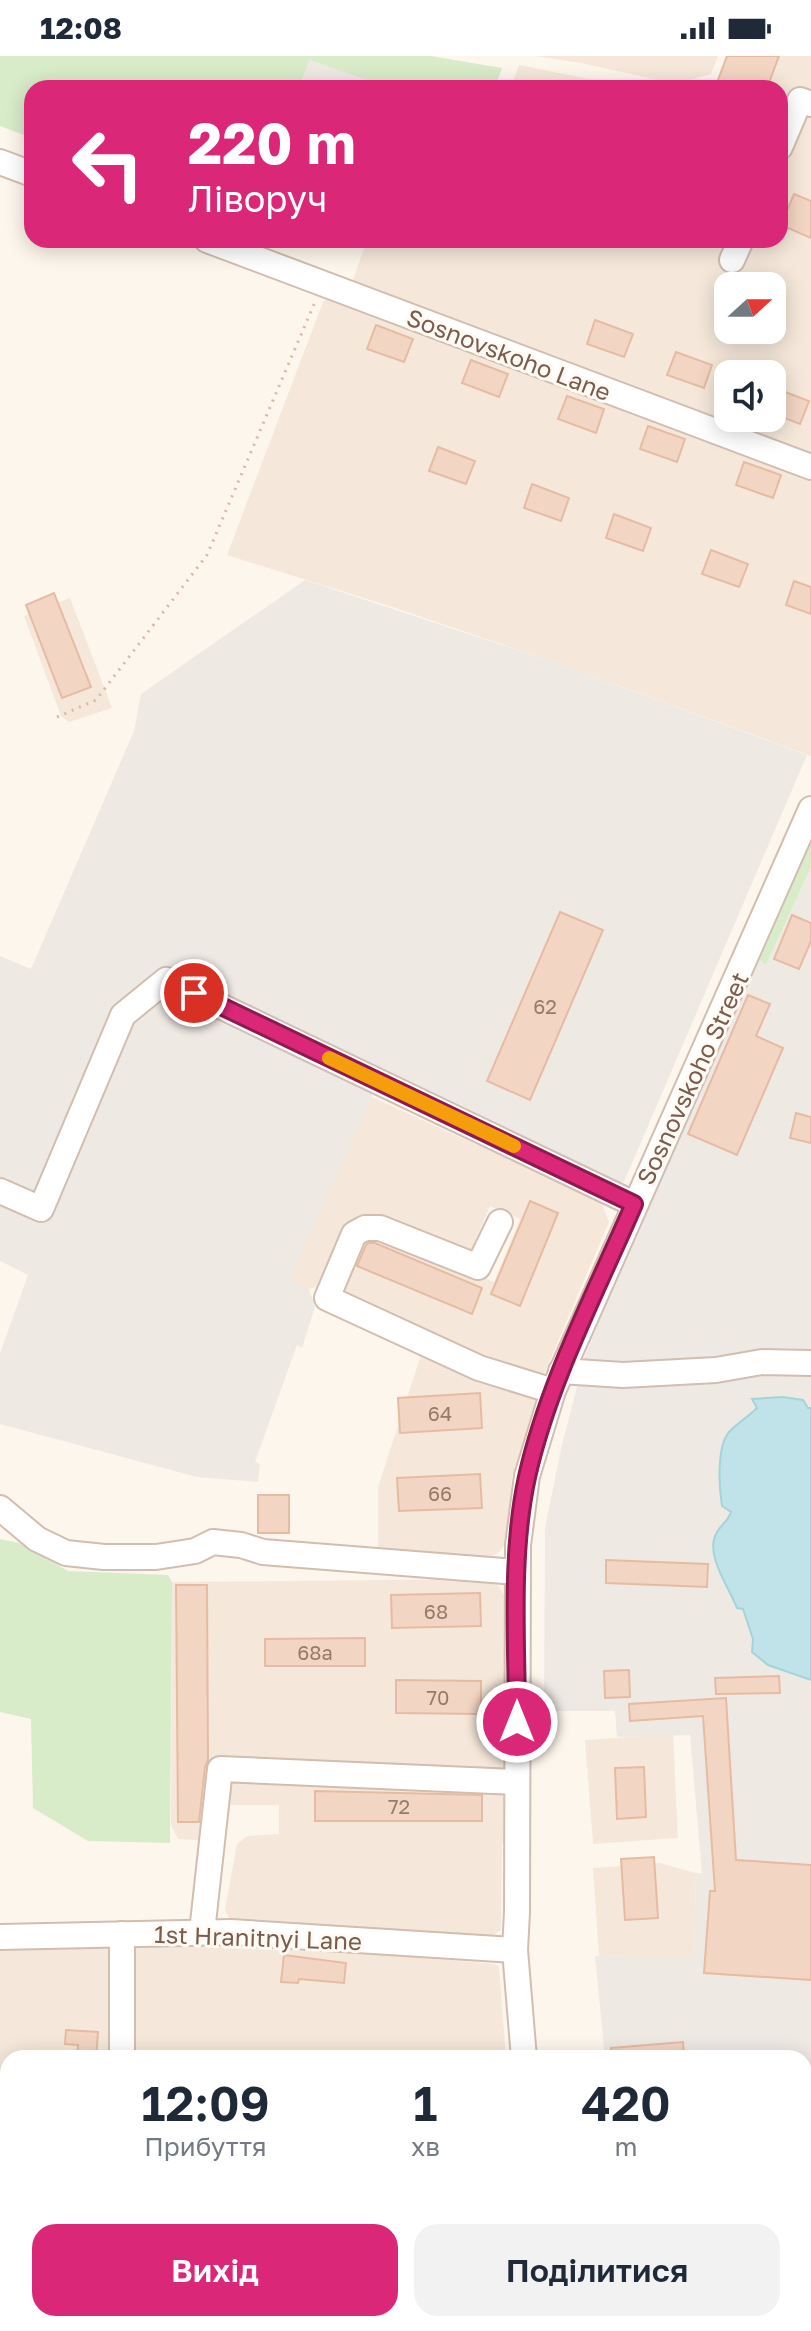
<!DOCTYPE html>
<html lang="uk">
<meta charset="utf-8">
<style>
:root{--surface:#fff;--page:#f2f2f3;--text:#1f2937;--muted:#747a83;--accent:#db2777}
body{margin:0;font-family:"Golos Text",sans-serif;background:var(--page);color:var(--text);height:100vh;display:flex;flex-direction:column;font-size:30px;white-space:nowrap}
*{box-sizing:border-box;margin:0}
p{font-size:26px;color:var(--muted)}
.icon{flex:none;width:44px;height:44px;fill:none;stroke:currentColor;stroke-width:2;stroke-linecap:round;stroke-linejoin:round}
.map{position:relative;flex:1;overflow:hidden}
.drawer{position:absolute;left:0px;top:1994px;width:812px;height:282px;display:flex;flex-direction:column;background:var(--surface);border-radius:24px 24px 0 0;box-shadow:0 4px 20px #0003}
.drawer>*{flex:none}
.banner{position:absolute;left:24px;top:24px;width:764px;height:168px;border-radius:24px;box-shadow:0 4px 20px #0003;background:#db2777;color:#fff;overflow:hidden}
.needle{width:52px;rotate:69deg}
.fabs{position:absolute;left:714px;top:216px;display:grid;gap:16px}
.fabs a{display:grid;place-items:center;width:72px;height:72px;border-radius:16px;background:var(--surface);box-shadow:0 4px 20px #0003;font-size:40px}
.pin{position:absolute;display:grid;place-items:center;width:68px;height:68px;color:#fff;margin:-34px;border:4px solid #fff;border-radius:50%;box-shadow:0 2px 8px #0007}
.me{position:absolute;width:88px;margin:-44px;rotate:0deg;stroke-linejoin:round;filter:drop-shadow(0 0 6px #0008)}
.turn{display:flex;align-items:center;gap:28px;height:168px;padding:0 32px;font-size:36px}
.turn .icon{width:104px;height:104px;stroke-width:2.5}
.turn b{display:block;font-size:56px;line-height:68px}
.eta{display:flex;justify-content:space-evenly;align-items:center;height:136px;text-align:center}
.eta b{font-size:48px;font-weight:600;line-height:56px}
.primary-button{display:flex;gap:16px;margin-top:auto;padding:16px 32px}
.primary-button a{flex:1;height:92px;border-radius:24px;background:var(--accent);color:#fff;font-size:32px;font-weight:600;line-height:92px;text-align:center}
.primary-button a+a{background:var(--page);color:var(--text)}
.status{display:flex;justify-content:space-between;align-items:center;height:56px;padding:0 40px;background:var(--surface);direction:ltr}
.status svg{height:22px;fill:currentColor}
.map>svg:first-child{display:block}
.residential{fill:#f5e8da;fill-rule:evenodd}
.industrial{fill:#efe9e4}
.green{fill:#d8ecc9}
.water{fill:#bfe3e8;stroke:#a5d3da;stroke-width:2}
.building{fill:#f3d5c3;stroke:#e6bba3;stroke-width:2}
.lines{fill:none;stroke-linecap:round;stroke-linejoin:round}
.minor-casing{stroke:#d1beb0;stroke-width:28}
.path{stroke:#d9b8a5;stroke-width:3;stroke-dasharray:2 6;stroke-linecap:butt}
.minor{stroke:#fff;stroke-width:24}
.route-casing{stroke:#8e194d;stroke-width:20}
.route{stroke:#db2777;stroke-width:14}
.slow{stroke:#f59e0b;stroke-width:14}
.labels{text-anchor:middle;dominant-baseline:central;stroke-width:6;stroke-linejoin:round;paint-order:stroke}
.number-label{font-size:20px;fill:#987a6a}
.street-label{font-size:24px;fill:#7a5c4d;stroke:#fffaf3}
</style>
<div class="status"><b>12:08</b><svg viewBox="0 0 49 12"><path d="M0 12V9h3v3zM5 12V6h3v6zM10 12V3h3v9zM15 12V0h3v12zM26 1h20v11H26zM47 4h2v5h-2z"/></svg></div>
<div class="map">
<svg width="811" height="2275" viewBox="0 0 811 2275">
<rect width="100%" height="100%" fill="#fdf6ec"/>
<g class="residential">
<polygon points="535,0 718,0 711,18 676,28 581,7"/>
<path d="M748 0H811V397L352 227 367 184H780V32H734ZM728 230H772V274H728ZM728 318H772V362H728Z"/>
<polygon points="519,9 634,32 511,32"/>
<polygon points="328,242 375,258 571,335 811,423 811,700 548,604 392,551 227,499 323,246"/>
<polygon points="70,542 112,652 69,666 61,660 24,560"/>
<polygon points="372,1041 601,1146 609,1166 541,1325 347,1245 342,1235 365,1182 382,1181 494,1226 520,1163 490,1150 469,1200 368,1160 320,1230 309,1233 288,1224"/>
<polygon points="422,1296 538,1337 512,1421 507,1478 504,1490 498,1497 488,1502 382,1504 378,1491 378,1431"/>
<polygon points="487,1523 497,1528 504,1539 507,1551 511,1787 502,1788 501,1874 491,1881 230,1864 225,1854 237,1788 247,1780 279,1778 279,1749 222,1749 213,1785 178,1783 171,1769 172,1526"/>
<polygon points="673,1678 678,1782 593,1788 585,1684"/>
<polygon points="660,1807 696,1817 694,1903 599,1900 593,1812"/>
<polygon points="229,1886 495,1908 499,1911 506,2002 8,2002 7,2227 3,2210 0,2209 0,1895"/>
</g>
<g class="industrial">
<polygon points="310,4 390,31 298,32"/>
<polygon points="305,524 548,604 807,699 624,1126 615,1127 367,1018 372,1041 289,1224 309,1233 315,1251 302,1292 297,1289 255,1406 260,1408 258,1426 197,1421 0,1368 0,1297 28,1219 0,1205 0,900 31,913 134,675 141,638"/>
<polygon points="811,811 811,2275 624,2275 624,2268 804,2268 804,2002 605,2002 595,1900 694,1902 696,1817 702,1817 690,1679 617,1681 615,1655 544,1655 545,1472 561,1393 584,1303 601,1259 675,1084 685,1069 743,936 759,904 766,909"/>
</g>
<g class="green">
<polygon points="0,0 431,0 502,12 495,32 390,32 310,4 298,32 32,32 32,82 0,70"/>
<polygon points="811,785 811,811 766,909 759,904"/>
<polygon points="0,1483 19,1487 68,1515 168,1519 172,1526 170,1787 88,1785 33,1752 31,1663 0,1656"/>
<polygon points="0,2239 8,2239 8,2268 286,2268 354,2275 0,2275"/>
</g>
<path class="water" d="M783 1341 803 1344 808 1352H811V1624L768 1609 752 1596 753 1583 743 1553 737 1552C729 1531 705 1499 716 1478 720 1469 728 1466 731 1456L722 1450C719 1431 716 1387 731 1374 739 1366 749 1360 757 1352L752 1343Z"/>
<g class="building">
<polygon points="727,0 779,0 767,32 715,32"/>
<polygon points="794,138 811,145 811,182 781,169"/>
<polygon points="595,264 633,278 624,301 587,288"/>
<polygon points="376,269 413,283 404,306 367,293"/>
<polygon points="676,296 712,309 704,332 667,319"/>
<polygon points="471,304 508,318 499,341 462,327"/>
<polygon points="772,331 809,345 800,368 772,357"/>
<polygon points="567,340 604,353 596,377 558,363"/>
<polygon points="648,370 685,383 677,406 640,393"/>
<polygon points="438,391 475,405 466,428 429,415"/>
<polygon points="744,406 781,419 773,442 736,429"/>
<polygon points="532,428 569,442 561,465 524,452"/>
<polygon points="614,458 651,472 643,495 606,482"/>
<polygon points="711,494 748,508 739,531 702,518"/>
<polygon points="794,525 811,531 811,558 786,549"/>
<polygon points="54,537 91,631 62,642 26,549"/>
<polygon points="560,856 603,874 530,1044 487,1025"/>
<polygon points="792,859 811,867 811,885 799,913 774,903"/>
<polygon points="748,939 770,948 756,980 783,992 737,1099 688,1078"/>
<polygon points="796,1057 811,1061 811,1087 790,1082"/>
<polygon points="530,1145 558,1157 520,1250 491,1238"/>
<polygon points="369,1187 375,1187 482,1232 472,1258 357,1210 366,1189"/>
<polygon points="480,1337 482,1372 400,1377 398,1342"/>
<polygon points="480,1418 482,1452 399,1455 397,1422"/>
<rect x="258" y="1439" width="31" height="38"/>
<polygon points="606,1504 708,1508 707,1531 606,1527"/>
<polygon points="176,1529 207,1529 208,1704 205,1711 199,1766 178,1766"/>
<polygon points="480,1537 481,1570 392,1572 391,1539"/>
<polygon points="365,1582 365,1610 265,1610 265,1583"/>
<polygon points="629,1614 630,1641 605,1642 604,1615"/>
<polygon points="779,1620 780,1637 716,1638 715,1622"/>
<polygon points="396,1624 481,1625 481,1658 396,1657"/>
<polygon points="726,1642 736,1804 811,1809 811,1924 704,1917 710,1835 715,1835 703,1660 630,1665 629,1648"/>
<polygon points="644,1711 646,1761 617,1763 615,1712"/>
<polygon points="315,1735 482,1739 482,1765 315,1765"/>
<polygon points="654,1801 658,1862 625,1864 621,1803"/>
<polygon points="284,1899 346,1907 344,1927 299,1923 298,1927 281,1926"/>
<polygon points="66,1974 98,1976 96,2002 77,2002 78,1989 65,1988"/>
<polygon points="683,1986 684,2002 611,2002 611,1992"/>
</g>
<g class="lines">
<defs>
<g id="minor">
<polyline points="780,91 800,44 811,48"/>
<polyline points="0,106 32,118"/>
<polyline points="207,184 811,411"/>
<polyline points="732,204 741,184"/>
<polyline points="0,1135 41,1153 123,959 166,924 634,1148"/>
<polyline points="500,1166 478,1211 380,1172 365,1172 354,1178 327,1242 479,1312 553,1335"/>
<polyline points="561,1315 623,1319 716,1314 762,1306 811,1307"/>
<polyline points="0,1452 37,1483 66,1497 104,1501 156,1501 195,1495 213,1486 241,1489 263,1496 517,1516"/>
<polyline points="202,1876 220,1713 517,1726"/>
<polyline points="0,1881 231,1876 515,1894"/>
<polyline points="122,2002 122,1878"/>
<polyline points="524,2002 515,1894 517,1856 518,1489 527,1420 553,1335 811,753"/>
<polyline points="804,2245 811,2246"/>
<polyline points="547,2268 548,2275"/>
</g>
</defs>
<use href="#minor" class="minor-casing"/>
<polyline class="path" points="57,661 96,644 207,499 315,246"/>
<use href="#minor" class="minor"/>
</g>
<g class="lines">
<defs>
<path id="route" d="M194 937 634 1148C596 1236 548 1327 527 1421 510 1499 517 1586 517 1666"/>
</defs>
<use href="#route" class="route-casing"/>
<use href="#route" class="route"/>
<polyline class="slow" points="329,1002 514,1090"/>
</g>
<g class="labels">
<g class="number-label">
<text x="545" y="950">62</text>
<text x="440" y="1357">64</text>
<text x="440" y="1437">66</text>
<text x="436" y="1555">68</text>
<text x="315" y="1596">68а</text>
<text x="438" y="1641">70</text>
<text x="399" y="1750">72</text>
</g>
<g class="street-label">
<text transform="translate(509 298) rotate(21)">Sosnovskoho Lane</text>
<text transform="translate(692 1022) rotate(-65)">Sosnovskoho Street</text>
<text transform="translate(258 1881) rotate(2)">1st Hranitnyi Lane</text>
</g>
</g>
</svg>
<div class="fabs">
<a><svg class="needle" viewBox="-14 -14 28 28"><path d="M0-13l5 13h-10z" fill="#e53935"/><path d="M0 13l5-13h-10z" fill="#747a83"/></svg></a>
<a><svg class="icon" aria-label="sound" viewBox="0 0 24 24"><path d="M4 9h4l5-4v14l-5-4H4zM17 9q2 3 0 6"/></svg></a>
</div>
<div class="pin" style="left:194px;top:937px;background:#d93025"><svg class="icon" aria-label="arrive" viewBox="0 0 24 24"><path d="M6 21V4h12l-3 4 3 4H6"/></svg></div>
<svg class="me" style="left:517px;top:1666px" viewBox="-20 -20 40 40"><circle r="17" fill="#db2777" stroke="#fff" stroke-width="3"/><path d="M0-11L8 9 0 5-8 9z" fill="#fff"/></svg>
<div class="banner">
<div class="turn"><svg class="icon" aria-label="left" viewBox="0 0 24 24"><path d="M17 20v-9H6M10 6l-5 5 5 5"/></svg><div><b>220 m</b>Ліворуч</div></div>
</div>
<section class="drawer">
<div class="eta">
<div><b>12:09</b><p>Прибуття</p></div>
<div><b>1</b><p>хв</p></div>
<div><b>420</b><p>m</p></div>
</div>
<div class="primary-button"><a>Вихід</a><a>Поділитися</a></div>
</section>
</div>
